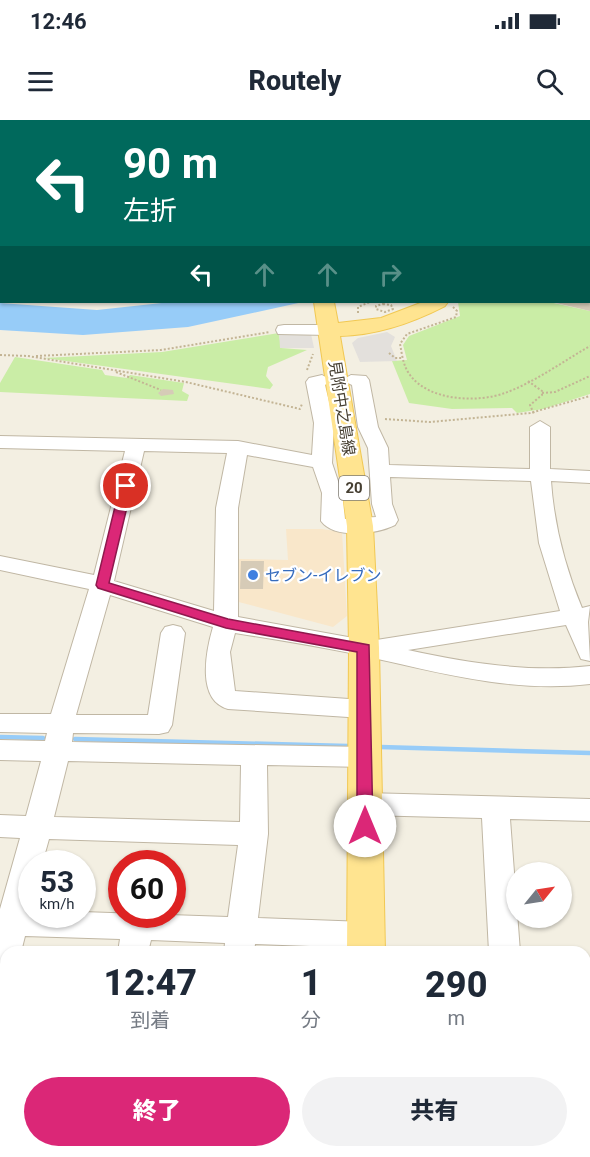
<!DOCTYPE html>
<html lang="ja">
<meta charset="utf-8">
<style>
:root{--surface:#fff;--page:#f2f2f3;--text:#1f2937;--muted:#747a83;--accent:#db2777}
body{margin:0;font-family:Roboto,"Noto Sans JP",sans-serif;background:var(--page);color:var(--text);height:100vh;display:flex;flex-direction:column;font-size:22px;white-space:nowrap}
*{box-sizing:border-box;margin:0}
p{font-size:20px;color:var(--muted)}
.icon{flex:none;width:33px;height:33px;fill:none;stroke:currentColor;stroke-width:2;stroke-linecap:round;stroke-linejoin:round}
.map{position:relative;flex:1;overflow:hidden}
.drawer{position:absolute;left:0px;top:826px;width:591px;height:212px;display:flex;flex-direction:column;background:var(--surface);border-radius:18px 18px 0 0;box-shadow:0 2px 4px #0004}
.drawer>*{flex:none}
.guide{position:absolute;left:0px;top:0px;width:591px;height:183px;box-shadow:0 2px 4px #0004;background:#00695c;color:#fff;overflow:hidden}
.needle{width:39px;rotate:60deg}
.tools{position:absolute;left:506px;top:742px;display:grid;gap:12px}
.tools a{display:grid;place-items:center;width:66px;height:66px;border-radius:50%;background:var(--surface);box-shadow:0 2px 4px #0004;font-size:30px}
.speed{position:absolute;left:18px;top:730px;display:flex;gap:12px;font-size:30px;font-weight:700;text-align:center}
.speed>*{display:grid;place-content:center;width:78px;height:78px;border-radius:50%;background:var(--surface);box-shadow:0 2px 4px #0004;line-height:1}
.speed small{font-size:15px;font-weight:400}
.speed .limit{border:9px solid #d22;background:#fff;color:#111}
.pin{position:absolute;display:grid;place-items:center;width:51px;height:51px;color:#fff;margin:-26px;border:3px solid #fff;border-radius:50%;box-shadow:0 2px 6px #0007}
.me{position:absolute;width:66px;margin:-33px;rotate:0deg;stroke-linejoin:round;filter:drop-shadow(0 0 4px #0008)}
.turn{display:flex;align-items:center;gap:21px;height:126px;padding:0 24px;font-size:27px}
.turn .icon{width:78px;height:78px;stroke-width:2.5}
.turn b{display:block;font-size:42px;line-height:51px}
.lanes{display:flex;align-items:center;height:57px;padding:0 24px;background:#0003;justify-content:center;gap:30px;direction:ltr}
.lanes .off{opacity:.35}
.eta{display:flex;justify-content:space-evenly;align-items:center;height:102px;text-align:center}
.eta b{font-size:36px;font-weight:800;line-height:42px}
.action{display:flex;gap:12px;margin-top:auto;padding:12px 24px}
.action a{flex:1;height:69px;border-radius:36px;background:var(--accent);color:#fff;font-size:24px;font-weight:800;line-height:69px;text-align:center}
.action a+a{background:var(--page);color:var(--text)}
.status{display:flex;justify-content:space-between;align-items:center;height:42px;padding:0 30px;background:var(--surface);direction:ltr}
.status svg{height:16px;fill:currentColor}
header{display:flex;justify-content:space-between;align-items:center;height:78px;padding:0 24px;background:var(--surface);font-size:27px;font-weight:800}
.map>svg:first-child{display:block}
.commercial{fill:#f9e7ca}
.green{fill:#caeda6}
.parking{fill:#e3e0dc}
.water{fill:#97ccf8}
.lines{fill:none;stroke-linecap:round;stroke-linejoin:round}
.stream-far1{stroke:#97ccf8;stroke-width:2}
.stream{stroke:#97ccf8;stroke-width:4.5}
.building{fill:#d6cbb7}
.minor-casing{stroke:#c0b7a4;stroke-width:2}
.major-casing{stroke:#f1c853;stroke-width:2}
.path-far1{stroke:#c3b494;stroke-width:1.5;stroke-dasharray:1.5 1.5;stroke-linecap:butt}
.path{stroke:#c3b494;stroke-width:2;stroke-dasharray:2 2;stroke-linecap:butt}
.minor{fill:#fff;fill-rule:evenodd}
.major{fill:#ffe490;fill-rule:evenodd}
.route{fill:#db2777;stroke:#8e194d;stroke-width:1.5}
.shop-dot{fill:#3f7fe0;stroke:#fff;stroke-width:2}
.labels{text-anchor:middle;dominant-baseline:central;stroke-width:4.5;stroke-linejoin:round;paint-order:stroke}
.shield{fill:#fff;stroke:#7e7970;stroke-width:1.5}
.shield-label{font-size:15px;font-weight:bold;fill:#463f32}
.street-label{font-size:16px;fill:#463f32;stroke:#fff}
.shop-label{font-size:16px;fill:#366cbe;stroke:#fff;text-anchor:start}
</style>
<div class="status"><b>12:46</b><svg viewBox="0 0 49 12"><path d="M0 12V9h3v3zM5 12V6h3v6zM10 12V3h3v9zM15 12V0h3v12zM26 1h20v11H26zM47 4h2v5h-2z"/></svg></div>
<header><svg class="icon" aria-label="menu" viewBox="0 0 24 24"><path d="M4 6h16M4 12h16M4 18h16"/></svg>Routely<svg class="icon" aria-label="search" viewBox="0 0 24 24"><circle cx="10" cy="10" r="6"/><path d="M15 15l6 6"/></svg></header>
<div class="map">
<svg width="590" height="1037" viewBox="0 0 590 1037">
<rect width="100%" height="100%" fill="#f3efe2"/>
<polygon class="commercial" points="286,409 322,409 342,412 347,496 333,507 231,480 239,439 288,440"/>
<g class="green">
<polygon points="458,182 549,182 590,191 590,274 543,289 517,293 512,288 452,289 409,283 392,241 407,240 403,225 409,216 460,196"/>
<polygon points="279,213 281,228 307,230 268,247 266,256 273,265 270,269 44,238 162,232"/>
<polygon points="15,237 102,250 105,255 127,258 130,255 184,263 182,271 189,275 187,281 0,272 0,263"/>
</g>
<g class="parking">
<polygon points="387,212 395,217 391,226 397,241 360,242 352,223 358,218"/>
<polygon points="279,213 311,214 314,228 280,228"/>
</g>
<g class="water">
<polygon points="171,182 303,182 188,207 83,215 0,210 0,183 97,190"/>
<polygon points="104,1032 211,1032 210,1037 103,1037"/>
</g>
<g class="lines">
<polyline class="stream-far1" points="0,0 5,0"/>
<g class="stream">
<polyline points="0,617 43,618"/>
<polyline points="75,619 348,626"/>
<polyline points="380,627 590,633"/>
</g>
</g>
<g class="building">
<polygon points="552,182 590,182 590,191"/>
<polygon points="163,269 173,270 174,274 161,276 158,273"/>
<polygon points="241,441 264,441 263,469 240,469"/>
</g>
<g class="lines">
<defs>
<g id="minor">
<rect x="55" y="0" width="12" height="2"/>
<polygon points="177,0 195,0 176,2"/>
<polygon points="233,0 247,0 248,2 234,2"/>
<polygon points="284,0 315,0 316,2 283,2"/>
<polygon points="383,0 405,0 382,2"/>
<polygon points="2,10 2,18 0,19 0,11"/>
<rect x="0" y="32" width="2" height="8"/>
<rect x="0" y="52" width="2" height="8"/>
<polygon points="284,205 329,205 337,210 329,215 278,214 276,210 278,206"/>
<path d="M322 255 331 260 325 265 334 303 332 343 342 373 345 399 376 397 372 384 368 328 358 307 352 265 342 260 351 255 366 256 369 260 378 307 388 328 389 345 530 349V307L540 301 550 307V349L590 351V363L551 361C554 404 565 447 582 488L590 486 588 502 590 541 581 539 566 505 408 530C468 543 529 553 590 546V564C513 573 440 553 365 536 322 527 279 520 235 513L230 532 235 571 363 580 372 583 376 589 372 595 363 598 228 589C196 580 206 531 213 507L110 475 76 595H148L161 513 165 507 173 505 181 507 185 513 172 605 168 612 159 614 73 613 72 622 365 627 374 630 378 637 374 644 365 647 267 645 268 714 258 798 365 802 376 806 380 815 376 824 365 828 255 824 254 832H224L225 823 151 820 148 832H118L120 819 25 816 21 832H6V864L0 866V789L20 718 0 717V695L26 696 41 641 0 640V620L45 621 47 613 0 612V594H51L89 469 0 450V436L94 455 125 331 0 328V316L238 321 312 335 314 303 306 262 309 258ZM144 331 227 333 216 388 214 491 114 461ZM247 335 313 347 322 373 321 401C335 420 377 414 395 405L398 400 392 384 390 357 531 361 539 423 560 491 370 521 238 497V388ZM68 641 241 645 240 702 54 697ZM49 719 238 725 228 797 82 792V795H32V744H42Z"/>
<polygon points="365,673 590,679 590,701 510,699 520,832 489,832 482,698 365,695 355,692 351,684 355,676"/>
<polygon points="77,1032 113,1032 112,1037 76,1037"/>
<rect x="204" y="1032" width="36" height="5"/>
<polygon points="498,1032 534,1032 535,1037 499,1037"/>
</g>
<g id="major">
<polygon points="289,0 305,0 305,2 290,2"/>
<polygon points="0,116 2,117 2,129 0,128"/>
<path d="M314 182H334L338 203 381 198 423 182H448L445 186C412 203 378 215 340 216L373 406 379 528 385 832H347L349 528 347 406Z"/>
<rect x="346" y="1032" width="44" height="5"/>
</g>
</defs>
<use href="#minor" class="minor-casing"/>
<use href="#major" class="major-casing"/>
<polyline class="path-far1" points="491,2 493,0"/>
<g class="path">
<polygon points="383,184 391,185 393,189 385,192 376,189 376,186"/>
<path d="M453 187 457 191 456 197 407 214 400 224C402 234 403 246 410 255 429 281 477 283 505 273 535 262 562 242 590 226"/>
<polyline points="358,193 358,187 370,182"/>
<polyline points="389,233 395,238 402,238"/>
<polyline points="0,235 28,236 186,262 300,289 302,284"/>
<polyline points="36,236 161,230 270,212"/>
<polyline points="307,250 313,234"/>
<polyline points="116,252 161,270"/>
<polyline points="528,261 542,271 542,275 530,285 534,294"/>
<polyline points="542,273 555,272 590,256"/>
<polyline points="385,299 430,302 530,293 590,276"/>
</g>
<use href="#minor" class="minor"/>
<use href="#major" class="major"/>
</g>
<polygon class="route" points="126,362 132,366 109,463 228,499 369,525 373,706 371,710 359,710 357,706 357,532 226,508 98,468 96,465 120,366"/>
<circle class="shop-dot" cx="253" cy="455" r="6"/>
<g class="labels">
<rect class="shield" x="339" y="356" width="30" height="24" rx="4.5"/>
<g class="shield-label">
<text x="354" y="368">20</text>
</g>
<g class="street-label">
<text transform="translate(342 288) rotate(81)">見附中之島線</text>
</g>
<g class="shop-label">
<text x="265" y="455">セブン-イレブン</text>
</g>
</g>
</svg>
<div class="tools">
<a><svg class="needle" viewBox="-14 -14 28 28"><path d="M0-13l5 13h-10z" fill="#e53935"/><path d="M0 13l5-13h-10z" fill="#747a83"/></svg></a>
</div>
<div class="speed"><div>53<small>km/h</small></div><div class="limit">60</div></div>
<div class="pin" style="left:126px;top:366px;background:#d93025"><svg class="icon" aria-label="arrive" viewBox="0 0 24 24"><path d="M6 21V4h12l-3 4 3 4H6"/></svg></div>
<svg class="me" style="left:365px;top:706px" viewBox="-20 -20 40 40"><circle r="19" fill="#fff"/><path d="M0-13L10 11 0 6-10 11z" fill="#db2777"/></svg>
<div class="guide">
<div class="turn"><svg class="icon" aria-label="left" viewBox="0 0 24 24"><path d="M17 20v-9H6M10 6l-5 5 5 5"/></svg><div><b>90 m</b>左折</div></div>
<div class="lanes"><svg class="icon" aria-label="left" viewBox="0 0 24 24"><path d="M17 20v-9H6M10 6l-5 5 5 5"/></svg><svg class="icon off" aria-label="ahead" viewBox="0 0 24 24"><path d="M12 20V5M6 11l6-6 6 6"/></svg><svg class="icon off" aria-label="ahead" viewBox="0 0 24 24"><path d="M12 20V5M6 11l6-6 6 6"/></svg><svg class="icon off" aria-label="right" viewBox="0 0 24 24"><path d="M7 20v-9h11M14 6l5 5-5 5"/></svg></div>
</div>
<section class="drawer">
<div class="eta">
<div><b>12:47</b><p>到着</p></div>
<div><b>1</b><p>分</p></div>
<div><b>290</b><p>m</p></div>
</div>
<div class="action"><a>終了</a><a>共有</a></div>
</section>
</div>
